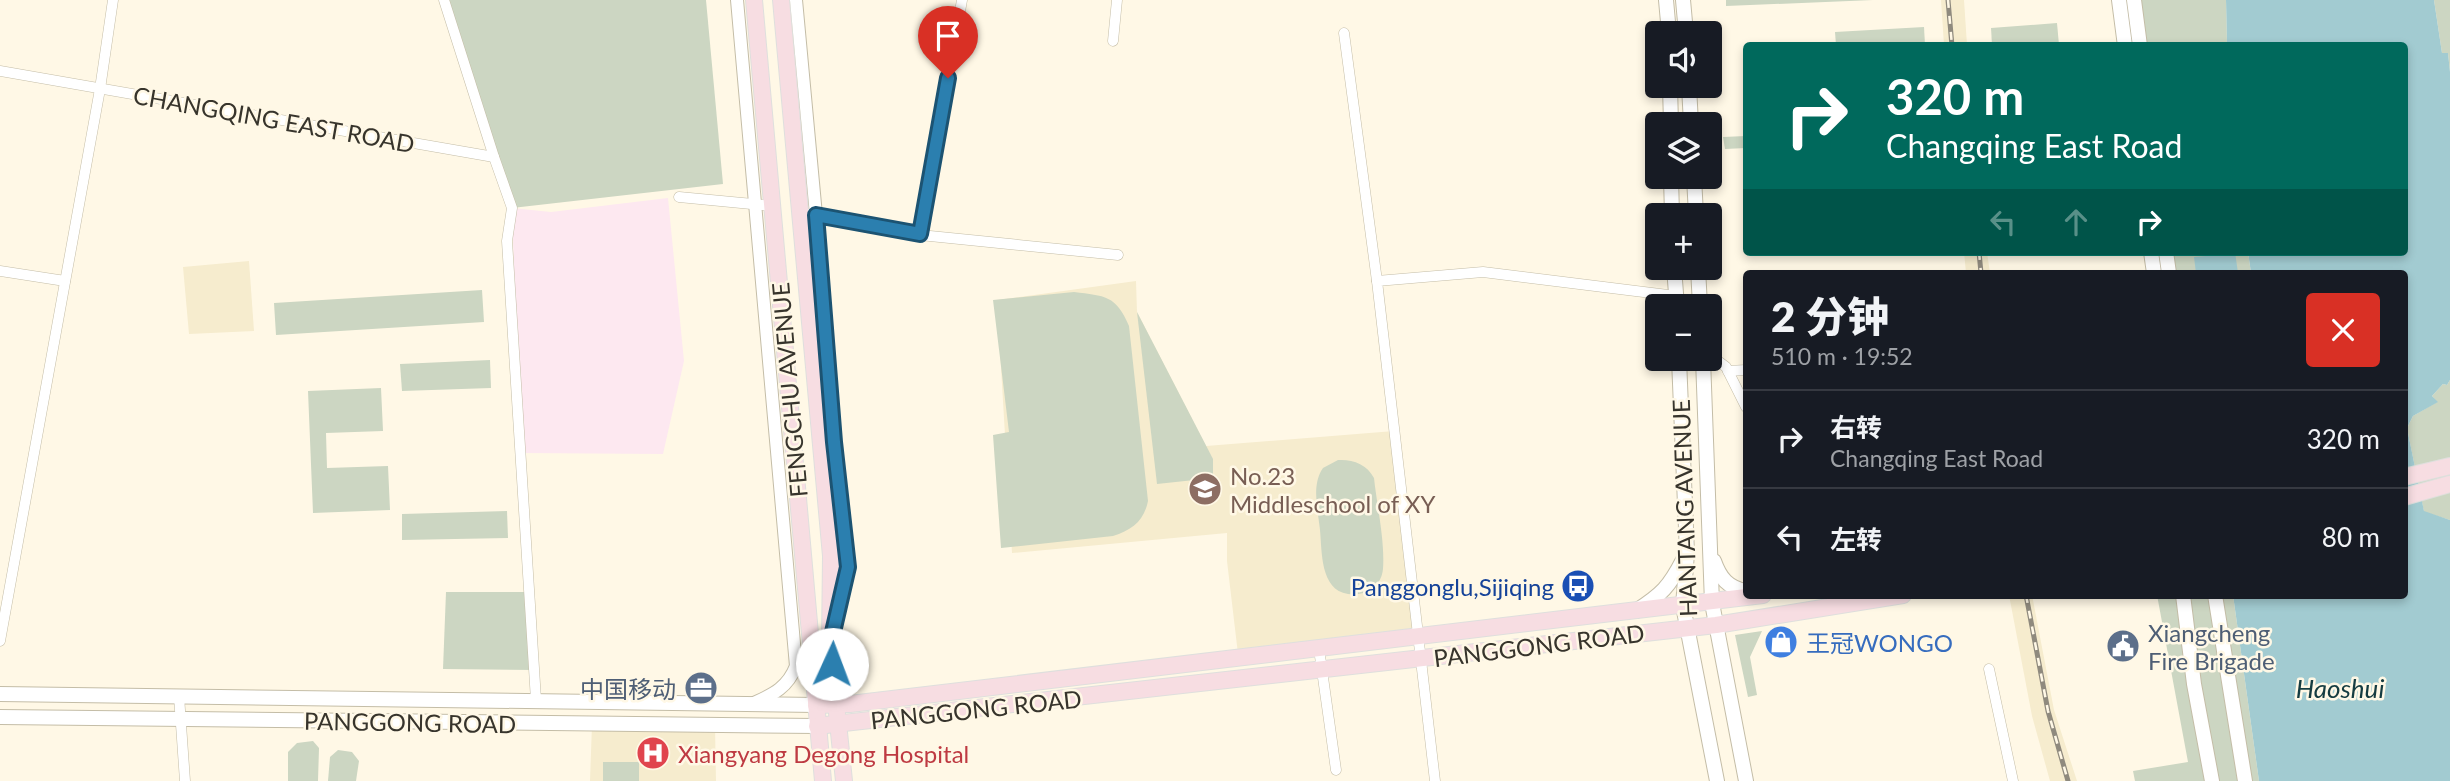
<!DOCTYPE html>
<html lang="zh">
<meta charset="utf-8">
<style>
:root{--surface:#171b24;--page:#20242c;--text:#f1f3f6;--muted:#9ea1a6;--line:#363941}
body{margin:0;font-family:Lato,"Noto Sans SC",sans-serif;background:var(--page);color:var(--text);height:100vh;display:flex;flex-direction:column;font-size:26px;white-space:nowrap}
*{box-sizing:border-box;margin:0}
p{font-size:23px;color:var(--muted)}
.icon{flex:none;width:38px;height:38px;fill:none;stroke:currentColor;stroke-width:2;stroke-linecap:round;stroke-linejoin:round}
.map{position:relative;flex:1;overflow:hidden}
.side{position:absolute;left:1743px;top:270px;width:665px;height:329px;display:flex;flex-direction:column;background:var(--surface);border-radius:7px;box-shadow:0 4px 10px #0003}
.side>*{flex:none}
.guide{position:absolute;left:1743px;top:42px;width:665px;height:214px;border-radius:7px;box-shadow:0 4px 10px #0003;background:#00695c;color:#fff;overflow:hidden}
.fabs{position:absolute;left:1645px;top:21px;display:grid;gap:14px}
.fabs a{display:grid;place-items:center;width:77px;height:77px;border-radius:7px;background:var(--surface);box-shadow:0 4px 10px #0003;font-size:35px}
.pin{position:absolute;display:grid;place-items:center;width:60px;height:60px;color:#fff;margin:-72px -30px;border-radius:50% 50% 50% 0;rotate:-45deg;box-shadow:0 0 7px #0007}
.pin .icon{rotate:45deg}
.me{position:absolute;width:77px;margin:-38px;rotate:2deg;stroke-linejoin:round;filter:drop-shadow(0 0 5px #0008)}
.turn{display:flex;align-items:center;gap:24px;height:147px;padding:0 28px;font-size:32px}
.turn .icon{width:91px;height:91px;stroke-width:2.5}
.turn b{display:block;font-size:49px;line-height:60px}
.lanes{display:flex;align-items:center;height:66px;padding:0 28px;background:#0003;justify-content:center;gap:35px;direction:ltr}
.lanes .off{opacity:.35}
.round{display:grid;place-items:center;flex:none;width:74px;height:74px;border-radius:7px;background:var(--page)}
.head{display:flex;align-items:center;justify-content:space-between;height:119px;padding:0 28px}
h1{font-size:42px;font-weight:800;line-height:52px}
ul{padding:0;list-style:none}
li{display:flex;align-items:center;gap:21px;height:98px;padding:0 28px;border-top:2px solid var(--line)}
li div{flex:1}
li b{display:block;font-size:26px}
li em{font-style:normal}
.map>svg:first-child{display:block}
.commercial{fill:#fde8f0}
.built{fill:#f6ecce}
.green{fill:#ccd6c2}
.water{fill:#a2cbd1}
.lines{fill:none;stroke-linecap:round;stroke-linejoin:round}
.minor-casing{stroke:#c4bda7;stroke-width:11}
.tertiary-casing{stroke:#c4bda7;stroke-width:14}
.secondary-casing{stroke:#c4bda7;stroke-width:16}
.primary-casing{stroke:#dfdfdd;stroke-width:18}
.minor{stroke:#fff;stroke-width:10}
.tertiary{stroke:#fff;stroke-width:12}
.secondary{stroke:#fff;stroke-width:14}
.primary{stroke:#f7dde2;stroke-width:16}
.rail-casing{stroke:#8f8a7e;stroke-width:5}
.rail{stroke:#fff8e6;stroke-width:2.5;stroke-dasharray:8;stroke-linecap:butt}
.route-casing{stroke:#1c5372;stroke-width:18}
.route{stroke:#2b7faf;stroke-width:12}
.labels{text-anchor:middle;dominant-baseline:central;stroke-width:5;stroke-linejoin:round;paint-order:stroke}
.street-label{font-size:24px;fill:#37342c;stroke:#fff8e6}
.education-label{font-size:24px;fill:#785e54;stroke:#fff8e6;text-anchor:start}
.transit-label{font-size:24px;fill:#164399;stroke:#fff8e6;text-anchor:end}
.service-label{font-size:24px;fill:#4e5e75;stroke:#fff8e6;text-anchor:start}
.shop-label{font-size:24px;fill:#366cbe;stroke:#fff8e6;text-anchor:start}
.health-label{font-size:24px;fill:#be3a42;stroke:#fff8e6;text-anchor:start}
.water-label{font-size:26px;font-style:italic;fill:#153c41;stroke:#fff8e6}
</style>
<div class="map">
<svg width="2450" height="781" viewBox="0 0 2450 781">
<rect width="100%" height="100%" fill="#fff8e6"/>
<polygon class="commercial" points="668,198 684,361 663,454 520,453 512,208 551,212"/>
<g class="built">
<polygon points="1941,0 1964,0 1967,45 1944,45"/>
<polygon points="1964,252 1987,252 1990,273 1966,273"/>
<polygon points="249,261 254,331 189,334 183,267"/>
<polygon points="1136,281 1137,312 1206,446 1394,431 1418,637 1238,654 1227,561 1227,533 1012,553 997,300"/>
<polygon points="2009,595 2032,595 2054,710 2077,781 2050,781 2032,716"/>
<polygon points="592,724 715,725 716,781 590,781"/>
</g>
<g class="green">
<polygon points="444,0 706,0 723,184 512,208"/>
<polygon points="1726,0 1873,0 1726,6"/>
<polygon points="2134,0 2226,0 2227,43 2242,45 2140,45"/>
<polygon points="2434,0 2450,0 2450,72 2448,53 2442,53"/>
<polygon points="2057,23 2059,45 1992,45 1991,28"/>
<polygon points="1924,27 1925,45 1836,45 1835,32"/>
<polygon points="1746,136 1746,148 1725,149 1723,137"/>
<polygon points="2166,252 2248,252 2251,273 2169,273"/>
<polygon points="482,290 484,322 276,335 274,303"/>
<path d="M1074 292C1105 296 1116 295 1129 326L1148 501C1144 521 1132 530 1113 536L1001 548 993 435 1009 432 993 300Z"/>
<polygon points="1137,312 1213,459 1213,478 1157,484"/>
<polygon points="490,360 491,388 402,391 400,364"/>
<polygon points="2450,380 2450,520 2424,512 2407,428 2413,416 2437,402 2432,396 2443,384 2447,385"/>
<polygon points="381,388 383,431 326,433 327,468 388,466 390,510 313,513 308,391"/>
<path d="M1338 460C1352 459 1367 464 1374 478 1377 506 1385 541 1383 569 1382 579 1377 586 1369 591 1362 594 1355 595 1348 594 1320 590 1322 551 1320 530 1318 510 1311 485 1323 468Z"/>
<polygon points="507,511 508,538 402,540 402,514"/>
<polygon points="446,592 529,592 534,670 443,669"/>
<polygon points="2157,595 2233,595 2259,781 2135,781 2133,771 2188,762"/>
<polygon points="1762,631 1750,657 1757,695 1748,697 1735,635"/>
<polygon points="313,741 319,748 318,781 288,781 288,752 297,743"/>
<polygon points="338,750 352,752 359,761 356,781 328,781 330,757"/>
<rect x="603" y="762" width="36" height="19"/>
</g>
<g class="water">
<polygon points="2226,0 2434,0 2442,53 2448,53 2450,72 2450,380 2447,385 2443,384 2432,396 2438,402 2413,416 2407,428 2424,511 2450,520 2450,781 2259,781 2233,595 2404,595 2404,273 2251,273 2248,252 2404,252 2404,46 2227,44"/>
<polygon points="2205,252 2235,252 2238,273 2196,273 2194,257 2206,256"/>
</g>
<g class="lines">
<defs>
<g id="minor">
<polyline points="444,0 494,157"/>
<polyline points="1344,33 1377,281"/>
<polyline points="1113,41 1117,0"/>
<polyline points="0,71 494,157 512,208 507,241 536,700"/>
<polyline points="679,197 773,206"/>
<polyline points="810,214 920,235 1118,255"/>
<polyline points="920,235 962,0"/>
<polyline points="0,271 65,281"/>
<polyline points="1710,355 1726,367 1746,407"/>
<polyline points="1728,371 1746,370"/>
<polyline points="0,641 100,89 113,0"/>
<polyline points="1319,649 1336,770"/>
<polyline points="1989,669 2013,781"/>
<polyline points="179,696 185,781"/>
<polyline points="1435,781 1377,281 1483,272 1676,296"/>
</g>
<g id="tertiary">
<path d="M737 0 796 666C788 687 774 694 754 703"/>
<polyline points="796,0 816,215 834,442 848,567 835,624"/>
</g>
<g id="secondary">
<polyline points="1666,0 1669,33"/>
<polyline points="1683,0 1686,33"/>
<polyline points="2119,0 2125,46"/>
<polyline points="2134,0 2140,46"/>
<polyline points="1670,86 1671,124"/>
<polyline points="1689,86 1691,124"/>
<polyline points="1671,177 1672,215"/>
<polyline points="1694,177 1696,215"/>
<polyline points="2151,252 2154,273"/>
<polyline points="2166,252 2169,273"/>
<polyline points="1674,268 1677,306"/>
<polyline points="1698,268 1700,306"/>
<polyline points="1679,359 1687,553 1683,606 1717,781"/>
<polyline points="1703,359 1712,603 1746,781"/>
<path d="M1714 561C1720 578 1728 588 1746 591"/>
<polyline points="2183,595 2194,684 2212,781"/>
<polyline points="2215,595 2245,781"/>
<path d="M1636 611C1662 594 1669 587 1683 560"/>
<polyline points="0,694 816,705"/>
<polyline points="0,717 817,726"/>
</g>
<g id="primary">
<polyline points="754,0 823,781"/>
<polyline points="781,0 831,556 830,645 844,781"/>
<polyline points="2404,477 2450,466"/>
<polyline points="2404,497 2450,484"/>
<polyline points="816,705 850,704 1763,595"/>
<polyline points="817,726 1716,625 1903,595"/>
</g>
</defs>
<use href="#minor" class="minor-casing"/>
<use href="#tertiary" class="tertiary-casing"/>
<use href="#secondary" class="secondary-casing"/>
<use href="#primary" class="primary-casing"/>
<use href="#minor" class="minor"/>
<use href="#tertiary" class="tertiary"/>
<use href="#secondary" class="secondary"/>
<use href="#primary" class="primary"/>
<defs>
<g id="rail">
<polyline points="1948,0 1952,46"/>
<polyline points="1979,252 1981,273"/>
<polyline points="2026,595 2048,711 2068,781"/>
</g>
</defs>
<use href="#rail" class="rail-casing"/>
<use href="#rail" class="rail"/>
</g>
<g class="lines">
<defs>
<polyline id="route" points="832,664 830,645 848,567 834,442 816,215 920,234 948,78"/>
</defs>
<use href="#route" class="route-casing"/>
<use href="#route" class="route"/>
</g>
<defs>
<symbol id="school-disc" viewBox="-11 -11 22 22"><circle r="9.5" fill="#8d6e63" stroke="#fff8e6"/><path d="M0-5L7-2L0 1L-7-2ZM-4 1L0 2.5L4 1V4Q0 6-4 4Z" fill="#fff"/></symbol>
<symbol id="bus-disc" viewBox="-11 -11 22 22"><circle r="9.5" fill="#1a4fb4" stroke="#fff8e6"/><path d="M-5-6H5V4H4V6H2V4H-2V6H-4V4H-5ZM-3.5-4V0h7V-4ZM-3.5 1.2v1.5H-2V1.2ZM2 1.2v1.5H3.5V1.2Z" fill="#fff"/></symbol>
<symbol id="shop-disc" viewBox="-11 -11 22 22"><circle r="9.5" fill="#3f7fe0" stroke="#fff8e6"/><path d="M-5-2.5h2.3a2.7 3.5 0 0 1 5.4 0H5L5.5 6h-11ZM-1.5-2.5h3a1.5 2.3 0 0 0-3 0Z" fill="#fff"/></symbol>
<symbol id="civic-disc" viewBox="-11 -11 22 22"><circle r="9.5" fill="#5c6f8a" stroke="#fff8e6"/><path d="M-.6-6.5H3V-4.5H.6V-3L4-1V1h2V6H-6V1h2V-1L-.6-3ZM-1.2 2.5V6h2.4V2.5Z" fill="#fff"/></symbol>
<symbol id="office-disc" viewBox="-11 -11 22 22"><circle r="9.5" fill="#5c6f8a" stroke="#fff8e6"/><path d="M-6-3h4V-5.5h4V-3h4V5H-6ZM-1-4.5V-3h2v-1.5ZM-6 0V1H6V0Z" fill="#fff"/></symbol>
<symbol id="hospital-disc" viewBox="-11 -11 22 22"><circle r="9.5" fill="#e0444e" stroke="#fff8e6"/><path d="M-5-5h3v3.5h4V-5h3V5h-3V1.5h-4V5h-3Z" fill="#fff"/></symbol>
</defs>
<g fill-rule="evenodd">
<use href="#school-disc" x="1186" y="470" width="38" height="38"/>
<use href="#bus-disc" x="1559" y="567" width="38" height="38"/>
<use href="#shop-disc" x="1762" y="623" width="38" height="38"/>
<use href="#civic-disc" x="2104" y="627" width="38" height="38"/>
<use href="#office-disc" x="682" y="669" width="38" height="38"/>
<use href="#hospital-disc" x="634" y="734" width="38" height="38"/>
</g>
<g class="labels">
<g class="street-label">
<text transform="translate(274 119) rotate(10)">CHANGQING EAST ROAD</text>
<text transform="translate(789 390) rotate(-95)">FENGCHU AVENUE</text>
<text transform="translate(1684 508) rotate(-92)">HANTANG AVENUE</text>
<text transform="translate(1539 645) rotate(-7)">PANGGONG ROAD</text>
<text transform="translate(976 709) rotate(-6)">PANGGONG ROAD</text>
<text transform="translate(410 722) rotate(1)">PANGGONG ROAD</text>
</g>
<g class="education-label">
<text x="1230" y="475">No.23<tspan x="1230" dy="28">Middleschool of XY</tspan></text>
</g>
<g class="transit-label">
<text x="1554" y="586">Panggonglu,Sijiqing</text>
</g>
<g class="service-label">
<text x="2148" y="632">Xiangcheng<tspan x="2148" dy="28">Fire Brigade</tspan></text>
<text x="676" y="688" text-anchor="end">中国移动</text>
</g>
<g class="shop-label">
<text x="1806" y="642">王冠WONGO</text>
</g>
<g class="health-label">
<text x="678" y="753">Xiangyang Degong Hospital</text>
</g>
<g class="water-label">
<text x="2340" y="688">Haoshui</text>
</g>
</g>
</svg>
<div class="fabs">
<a><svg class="icon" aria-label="sound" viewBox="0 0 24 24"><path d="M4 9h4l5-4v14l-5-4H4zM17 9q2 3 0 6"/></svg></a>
<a><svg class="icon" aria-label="layers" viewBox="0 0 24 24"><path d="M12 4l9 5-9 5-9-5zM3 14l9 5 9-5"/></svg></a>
<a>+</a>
<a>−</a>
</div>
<div class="pin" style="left:948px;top:78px;background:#d93025"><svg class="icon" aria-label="arrive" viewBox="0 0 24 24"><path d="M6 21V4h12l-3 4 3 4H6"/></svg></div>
<svg class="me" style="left:832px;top:664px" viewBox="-20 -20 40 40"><circle r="19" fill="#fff"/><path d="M0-13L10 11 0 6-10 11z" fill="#2b7faf"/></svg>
<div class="guide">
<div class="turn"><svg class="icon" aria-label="right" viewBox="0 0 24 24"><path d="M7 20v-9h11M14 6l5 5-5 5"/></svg><div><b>320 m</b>Changqing East Road</div></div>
<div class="lanes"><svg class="icon off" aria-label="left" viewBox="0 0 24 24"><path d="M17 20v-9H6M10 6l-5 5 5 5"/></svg><svg class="icon off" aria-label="ahead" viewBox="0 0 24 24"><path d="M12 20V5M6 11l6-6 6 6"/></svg><svg class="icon" aria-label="right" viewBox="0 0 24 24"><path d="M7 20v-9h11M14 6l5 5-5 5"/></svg></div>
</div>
<section class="side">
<div class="head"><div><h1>2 分钟</h1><p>510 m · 19:52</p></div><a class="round" style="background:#d93025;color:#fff"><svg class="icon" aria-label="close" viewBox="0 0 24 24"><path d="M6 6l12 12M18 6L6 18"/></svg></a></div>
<ul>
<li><svg class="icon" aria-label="right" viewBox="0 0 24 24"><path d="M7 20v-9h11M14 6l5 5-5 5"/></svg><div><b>右转</b><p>Changqing East Road</p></div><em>320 m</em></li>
<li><svg class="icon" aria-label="left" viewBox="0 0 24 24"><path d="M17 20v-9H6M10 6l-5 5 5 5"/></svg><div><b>左转</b></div><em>80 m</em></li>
</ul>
</section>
</div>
